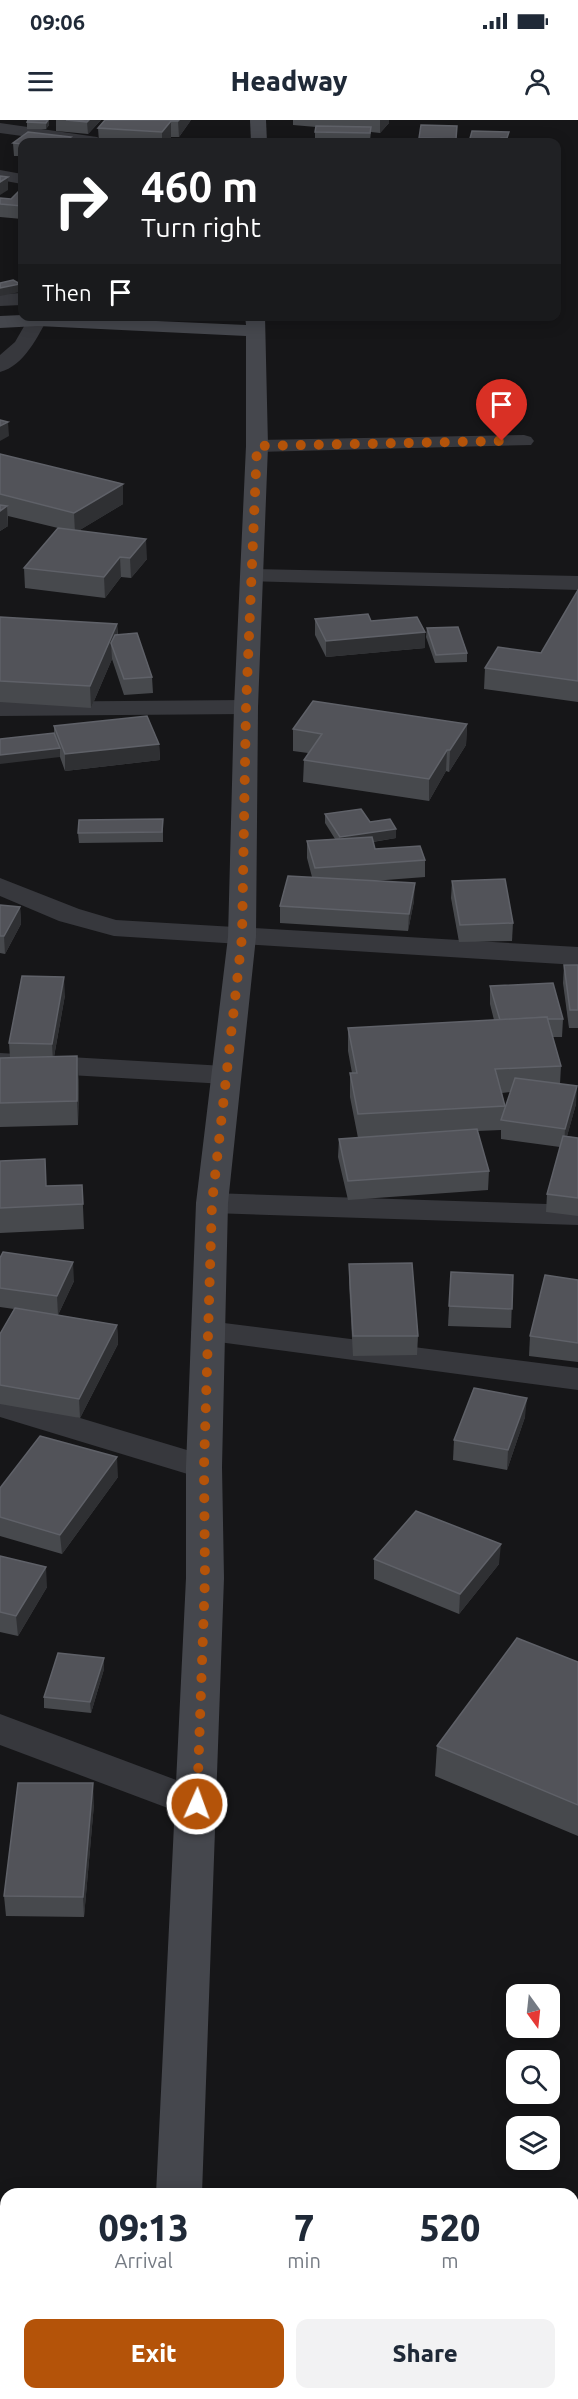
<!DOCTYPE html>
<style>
:root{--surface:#fff;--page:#f2f2f3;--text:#1f2937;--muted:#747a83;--accent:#b45309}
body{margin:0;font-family:Ubuntu,sans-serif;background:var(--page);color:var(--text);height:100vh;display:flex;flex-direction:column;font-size:22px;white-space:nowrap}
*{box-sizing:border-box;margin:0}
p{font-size:20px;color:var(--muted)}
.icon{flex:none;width:33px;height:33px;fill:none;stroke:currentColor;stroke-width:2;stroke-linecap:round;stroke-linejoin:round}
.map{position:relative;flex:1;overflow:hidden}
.sheet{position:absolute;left:0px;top:2068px;width:579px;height:212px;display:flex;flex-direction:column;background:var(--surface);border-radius:18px 18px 0 0;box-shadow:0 3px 15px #0003}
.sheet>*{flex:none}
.guide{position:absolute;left:18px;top:18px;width:543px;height:183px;border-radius:12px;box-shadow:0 3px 15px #0003;background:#202124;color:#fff;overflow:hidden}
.needle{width:39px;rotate:165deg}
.fabs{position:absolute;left:506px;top:1864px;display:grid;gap:12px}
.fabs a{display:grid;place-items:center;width:54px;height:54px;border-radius:12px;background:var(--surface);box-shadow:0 3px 15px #0003;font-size:30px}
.pin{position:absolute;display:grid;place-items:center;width:51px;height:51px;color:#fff;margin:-62px -26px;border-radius:50% 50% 50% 0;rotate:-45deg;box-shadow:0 0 6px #0007}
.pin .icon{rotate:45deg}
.me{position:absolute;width:66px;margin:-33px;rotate:2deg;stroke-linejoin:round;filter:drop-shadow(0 0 4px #0008)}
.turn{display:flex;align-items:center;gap:21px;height:126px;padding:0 24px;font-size:27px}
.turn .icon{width:78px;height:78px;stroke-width:2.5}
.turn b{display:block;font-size:42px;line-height:51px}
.then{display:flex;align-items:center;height:57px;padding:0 24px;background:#0003;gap:12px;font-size:22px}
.eta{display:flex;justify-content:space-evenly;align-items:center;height:102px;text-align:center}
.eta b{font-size:36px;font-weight:800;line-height:42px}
.primary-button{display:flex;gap:12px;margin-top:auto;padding:12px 24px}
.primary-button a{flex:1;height:69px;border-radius:12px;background:var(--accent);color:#fff;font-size:24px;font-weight:800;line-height:69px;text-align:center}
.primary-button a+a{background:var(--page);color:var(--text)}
.status{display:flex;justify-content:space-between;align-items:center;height:42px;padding:0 30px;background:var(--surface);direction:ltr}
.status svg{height:16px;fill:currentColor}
header{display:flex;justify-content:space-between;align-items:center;height:78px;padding:0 24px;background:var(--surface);font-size:27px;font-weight:800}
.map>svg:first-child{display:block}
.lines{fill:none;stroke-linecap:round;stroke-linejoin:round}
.street{fill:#37383d;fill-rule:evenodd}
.secondary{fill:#45474d;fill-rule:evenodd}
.wall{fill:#47494d;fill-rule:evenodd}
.shaded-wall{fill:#2f3033}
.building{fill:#525359;stroke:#5f6168;stroke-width:1.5}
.route{stroke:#b45309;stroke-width:10;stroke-dasharray:0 18}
</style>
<div class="status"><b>09:06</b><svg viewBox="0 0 49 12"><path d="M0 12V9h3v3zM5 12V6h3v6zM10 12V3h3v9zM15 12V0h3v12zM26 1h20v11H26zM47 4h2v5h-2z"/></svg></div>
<header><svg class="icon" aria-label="menu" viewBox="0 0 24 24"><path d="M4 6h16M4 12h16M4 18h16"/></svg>Headway<svg class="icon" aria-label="person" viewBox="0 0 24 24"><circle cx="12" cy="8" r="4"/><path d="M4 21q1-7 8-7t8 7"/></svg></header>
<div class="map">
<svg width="578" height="2279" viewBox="0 0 578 2279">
<rect width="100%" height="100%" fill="#161618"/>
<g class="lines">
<g class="street">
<polygon points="0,3 97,17 105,22 66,22 0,13"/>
<polygon points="0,50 22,54 22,64 0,60"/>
<polygon points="22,173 22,185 0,186 0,174"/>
<path d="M30 196H49C38 216 24 246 0 252V235L15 222Z"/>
<polygon points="524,315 531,317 534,321 531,325 257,332 250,330 246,326 250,322 257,320"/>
<polygon points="252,449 578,456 578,470 244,461 241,456 244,451"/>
<polygon points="246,580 255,582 258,587 255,592 246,594 0,596 0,582"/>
<polygon points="0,758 79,789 116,800 578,827 578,845 114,816 59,801 0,776"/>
<polygon points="0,933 225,946 236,949 240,955 236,961 225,964 0,951"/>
<polygon points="212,1073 578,1085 578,1105 212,1093 201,1090 196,1083 201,1076"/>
<polygon points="208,1201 578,1248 578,1270 196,1219 191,1212 196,1205"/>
<polygon points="0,1274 217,1339 222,1347 217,1355 204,1359 0,1297"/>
<polygon points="0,1594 211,1673 218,1684 211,1695 197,1699 0,1625"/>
</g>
<g class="secondary">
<polygon points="250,0 266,0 267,22 251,22"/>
<polygon points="22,195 246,205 245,196 265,196 268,326 258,587 256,817 228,1083 222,1347 224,1458 202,2074 156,2074 186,1458 186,1347 196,1083 228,817 234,587 246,326 246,216 38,206 0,208 0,196"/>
<rect x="145" y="2274" width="50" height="5"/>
</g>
</g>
<g class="wall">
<polygon points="49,0 49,5 46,9 27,9 27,2"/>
<polygon points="56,0 101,0 88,14 56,11"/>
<polygon points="105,0 191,0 179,17 171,17 167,22 99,22 98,8"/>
<polygon points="293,0 389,0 389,3 380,13 371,12 370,20 315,19 315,12 316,7 293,5"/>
<polygon points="457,6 456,22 419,22 419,18"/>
<polygon points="472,11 509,19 507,22 469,22"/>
<polygon points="28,12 71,17 71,20 90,22 22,22 22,36 14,36 13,23"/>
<polygon points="22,68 22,99 0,97 0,78 11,79"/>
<polygon points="0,334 123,364 123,384 78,411 147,439 131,458 121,457 105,478 25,468 24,448 58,408 8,396 8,406 0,411"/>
<polygon points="578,470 578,582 484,569 485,548 541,533"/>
<polygon points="0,497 117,504 118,515 152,557 153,573 124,575 112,539 91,588 0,582"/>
<polygon points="315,499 371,501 425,528 326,537 315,515"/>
<polygon points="427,508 467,533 467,542 435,543 426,517"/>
<polygon points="467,604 466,625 449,652 446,651 429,681 303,662 304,640 308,633 293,631 293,609"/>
<polygon points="54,606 159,624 160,640 65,651 60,637 54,613"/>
<polygon points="325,694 370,702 396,718 373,722 375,729 425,740 425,757 373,761 414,781 408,811 280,803 280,786 312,757 307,738 307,721 335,719 325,703"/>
<polygon points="163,699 163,722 79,723 78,713"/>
<polygon points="452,761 513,803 512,821 459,822 451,778"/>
<polygon points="0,785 20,787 21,804 5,834 0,833"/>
<polygon points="564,845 578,845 578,908 569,908 563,863"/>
<path d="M490 866 563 899 562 917H552L561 946 560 964 576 984 567 1016 578 1018V1096L546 1092 547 1074 560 1027 501 1019V1010L477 1011 489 1051 488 1070 348 1080 338 1037 339 1019 358 1018 350 977V953H352L348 931V908L494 900 490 884ZM511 972 505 990V986L502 973Z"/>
<polygon points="65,875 54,937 79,960 78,1005 0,1007 0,938 10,938 9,923"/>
<polygon points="0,1041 46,1066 82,1065 84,1109 0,1113"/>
<polygon points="0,1138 74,1161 58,1195 117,1205 118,1224 80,1298 0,1284 0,1214 14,1189 0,1187"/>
<polygon points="349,1144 418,1216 417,1235 353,1236 349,1163"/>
<polygon points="451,1152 513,1155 511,1208 448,1206"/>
<polygon points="578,1160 578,1242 529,1236 530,1216"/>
<polygon points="525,1297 507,1350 453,1340 454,1320"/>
<polygon points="118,1357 62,1434 0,1416 0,1368"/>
<polygon points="0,1436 47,1467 18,1516 0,1512"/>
<polygon points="374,1439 499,1444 459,1494 374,1459"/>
<polygon points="104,1538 104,1549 91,1593 44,1588 44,1577"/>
<polygon points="578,1542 578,1716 435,1656 437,1626"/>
<polygon points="94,1684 84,1797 6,1796 4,1776"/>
</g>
<g class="shaded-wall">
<polygon points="48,0 49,0 49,5 46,9 46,3"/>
<polygon points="89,0 101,0 88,14 87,2"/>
<polygon points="179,0 191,0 179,17 178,1"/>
<polygon points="380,0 389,0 389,3 380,13"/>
<polygon points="171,1 171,17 167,22 162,22 162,12"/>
<polygon points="8,57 8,70 0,75 0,62"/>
<polygon points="20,164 20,172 0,176 0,168"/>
<polygon points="8,302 9,316 0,321 0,306"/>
<polygon points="123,364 123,384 75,413 74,393"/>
<polygon points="7,386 8,406 0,411 0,391"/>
<polygon points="146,419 147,439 131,458 130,438"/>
<polygon points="120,437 121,457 105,478 104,457"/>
<polygon points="117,504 118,525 111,523 112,539 91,588 90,566"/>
<polygon points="425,512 425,528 326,537 326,521"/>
<polygon points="467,604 466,625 449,652 450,630"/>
<polygon points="159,624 160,640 65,651 65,634"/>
<polygon points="60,628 60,637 0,644 0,635"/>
<polygon points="447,630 446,651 429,681 429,659"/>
<polygon points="396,709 396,718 340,727 340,717"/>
<polygon points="415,763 414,781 408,811 409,794"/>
<polygon points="20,787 21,804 5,834 4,816"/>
<polygon points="64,857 65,875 53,942 52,924"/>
<polygon points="77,936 79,960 78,1005 77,981"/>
<polygon points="577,966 576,984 564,1027 565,1009"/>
<polygon points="73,1142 74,1161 58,1195 57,1176"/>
<polygon points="117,1205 118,1224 80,1298 79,1279"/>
<polygon points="527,1278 525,1297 507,1350 508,1330"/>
<polygon points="117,1337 118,1357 62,1434 60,1415"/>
<polygon points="501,1424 499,1444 459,1494 460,1474"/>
<polygon points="46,1447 47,1467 18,1516 16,1496"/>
<polygon points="104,1538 104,1549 91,1593 90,1582"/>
<polygon points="93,1663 94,1684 84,1797 83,1777"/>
</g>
<g class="building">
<polygon points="28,0 48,0 46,3 27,2"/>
<polygon points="66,0 89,0 87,2"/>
<polygon points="105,0 179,0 178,1 171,1 162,12 98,8"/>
<polygon points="421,5 457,6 456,19 419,18"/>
<polygon points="316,6 371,7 370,13 315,12"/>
<polygon points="472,11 509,12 507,18 501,18 500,22 469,22"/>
<polygon points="28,12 71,17 64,22 22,22 22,24 13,23"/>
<polygon points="70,20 90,22 67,22"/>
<polygon points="0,56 8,57 0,62"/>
<polygon points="22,68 22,86 0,84 0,78 11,79"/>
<polygon points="13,160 20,164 0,168 0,163"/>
<polygon points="0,300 8,302 0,306"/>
<polygon points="0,334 123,364 74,393 0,374"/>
<polygon points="0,385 7,386 0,391"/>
<polygon points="58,408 146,419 130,438 120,437 104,457 24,448"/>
<polygon points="578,470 578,561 485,548 498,527 541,533"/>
<polygon points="368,494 371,501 417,497 425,512 326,521 315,499"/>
<polygon points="0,497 117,504 90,566 0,561"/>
<polygon points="458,507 467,533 436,535 427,508"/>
<polygon points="137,513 152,557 124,559 111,523 115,515"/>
<polygon points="313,581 467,604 450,630 447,630 429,659 304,640 322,614 293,609"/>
<polygon points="147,596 159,624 65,634 54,606"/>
<polygon points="54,613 60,628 0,635 0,619"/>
<polygon points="361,689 370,702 390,699 396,709 340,717 325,694"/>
<polygon points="163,699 162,712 78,713 79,700"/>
<polygon points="372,717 375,729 420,726 425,740 315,748 307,721"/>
<polygon points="288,756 415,763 409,794 280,786"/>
<polygon points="505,759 513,803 460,805 452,761"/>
<polygon points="0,785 20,787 4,816 0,816"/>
<polygon points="564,845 578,845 578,890 570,890"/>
<polygon points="22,856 64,857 52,924 9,923"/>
<polygon points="553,863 563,899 547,899 547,897 500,900 490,866"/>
<polygon points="547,897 561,946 495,949 505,986 358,994 350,953 357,953 348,908"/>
<polygon points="77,936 77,981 0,983 0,938"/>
<polygon points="515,958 577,966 565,1009 501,1000"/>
<polygon points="477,1009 489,1051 348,1061 339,1019"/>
<polygon points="563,1016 578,1018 578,1078 547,1074"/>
<polygon points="45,1039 46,1066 82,1065 83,1084 0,1088 0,1041"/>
<polygon points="3,1132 73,1142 57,1176 0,1168 0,1138"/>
<polygon points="412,1143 418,1216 353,1216 349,1144"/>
<polygon points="451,1152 513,1155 512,1189 449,1186"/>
<polygon points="545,1155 578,1160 578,1223 530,1216"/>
<polygon points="15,1188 117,1205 79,1279 0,1265 0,1214"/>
<polygon points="474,1268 527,1278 508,1330 454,1320"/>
<polygon points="40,1316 117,1337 60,1415 0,1397 0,1368"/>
<polygon points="416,1391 501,1424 460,1474 374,1439"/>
<polygon points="0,1436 46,1447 16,1496 0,1492"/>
<polygon points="517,1518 578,1542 578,1685 437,1626"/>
<polygon points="58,1533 104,1538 90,1582 44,1577"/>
<polygon points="18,1663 93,1663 83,1777 4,1776"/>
</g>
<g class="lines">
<polyline class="route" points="197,1684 205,1458 204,1347 212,1083 242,817 246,587 257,326 502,321"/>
</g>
</svg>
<div class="fabs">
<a><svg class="needle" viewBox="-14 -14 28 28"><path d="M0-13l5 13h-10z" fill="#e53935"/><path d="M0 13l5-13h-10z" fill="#747a83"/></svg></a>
<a><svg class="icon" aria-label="search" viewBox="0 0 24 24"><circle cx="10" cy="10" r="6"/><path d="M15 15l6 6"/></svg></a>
<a><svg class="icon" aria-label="layers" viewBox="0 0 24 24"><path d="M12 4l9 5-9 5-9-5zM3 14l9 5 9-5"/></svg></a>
</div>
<div class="pin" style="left:502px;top:321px;background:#d93025"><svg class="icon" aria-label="arrive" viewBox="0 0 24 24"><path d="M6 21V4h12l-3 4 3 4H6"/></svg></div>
<svg class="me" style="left:197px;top:1684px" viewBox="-20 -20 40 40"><circle r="17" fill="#b45309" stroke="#fff" stroke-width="3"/><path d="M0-11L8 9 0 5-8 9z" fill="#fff"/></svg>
<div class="guide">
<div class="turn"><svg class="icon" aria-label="right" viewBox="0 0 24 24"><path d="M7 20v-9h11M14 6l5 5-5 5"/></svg><div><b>460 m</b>Turn right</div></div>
<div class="then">Then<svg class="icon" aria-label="arrive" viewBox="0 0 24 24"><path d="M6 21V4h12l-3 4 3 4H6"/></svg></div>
</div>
<section class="sheet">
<div class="eta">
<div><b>09:13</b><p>Arrival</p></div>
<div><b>7</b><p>min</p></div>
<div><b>520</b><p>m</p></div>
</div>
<div class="primary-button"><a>Exit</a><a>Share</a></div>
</section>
</div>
